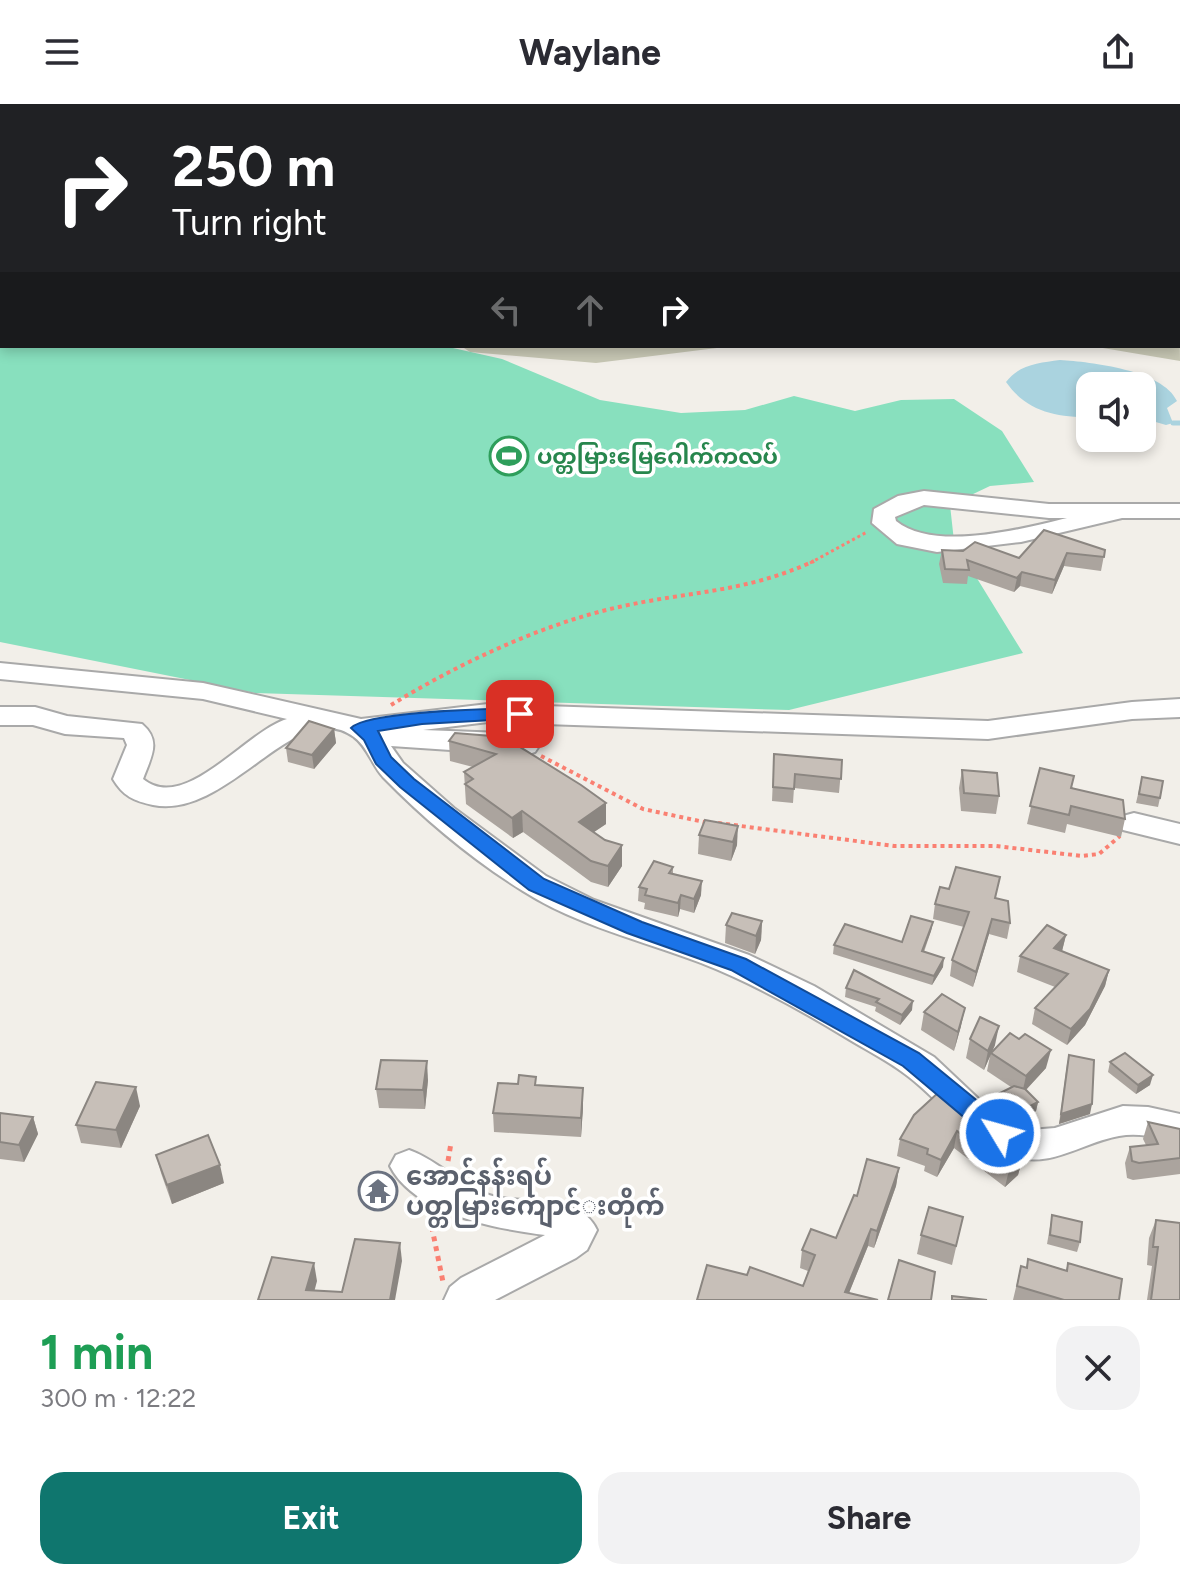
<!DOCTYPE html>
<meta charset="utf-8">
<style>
:root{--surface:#fff;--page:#f2f2f3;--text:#2b2b33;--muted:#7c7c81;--accent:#0f766e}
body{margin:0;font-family:Figtree,"Noto Sans Myanmar",sans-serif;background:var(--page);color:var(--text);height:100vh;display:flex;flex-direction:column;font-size:30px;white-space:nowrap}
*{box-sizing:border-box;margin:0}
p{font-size:26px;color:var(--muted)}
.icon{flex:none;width:44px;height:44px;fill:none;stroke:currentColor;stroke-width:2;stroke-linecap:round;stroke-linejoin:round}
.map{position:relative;height:1196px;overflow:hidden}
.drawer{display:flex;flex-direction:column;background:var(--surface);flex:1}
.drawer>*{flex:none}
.guide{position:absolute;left:0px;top:0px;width:1180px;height:244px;box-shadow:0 4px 12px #0003;background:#202124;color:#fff;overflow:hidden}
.fabs{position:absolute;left:1076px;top:268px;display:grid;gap:16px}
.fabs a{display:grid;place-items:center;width:80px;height:80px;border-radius:16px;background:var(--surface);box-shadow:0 4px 12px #0003;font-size:40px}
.pin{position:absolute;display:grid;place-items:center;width:68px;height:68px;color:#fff;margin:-34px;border-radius:16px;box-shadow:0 4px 12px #0006}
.me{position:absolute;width:88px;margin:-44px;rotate:307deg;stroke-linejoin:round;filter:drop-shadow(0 0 6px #0008)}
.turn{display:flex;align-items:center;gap:28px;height:168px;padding:0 40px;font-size:36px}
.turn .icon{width:104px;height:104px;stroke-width:2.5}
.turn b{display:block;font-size:56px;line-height:68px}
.lanes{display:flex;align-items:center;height:76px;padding:0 40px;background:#0003;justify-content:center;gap:40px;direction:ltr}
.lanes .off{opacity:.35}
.round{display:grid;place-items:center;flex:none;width:84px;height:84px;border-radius:24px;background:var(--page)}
.headline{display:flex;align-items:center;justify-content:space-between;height:136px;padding:0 40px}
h1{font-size:48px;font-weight:700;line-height:60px;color:#1e9e55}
.primary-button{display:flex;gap:16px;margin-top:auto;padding:16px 40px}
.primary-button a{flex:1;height:92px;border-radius:24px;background:var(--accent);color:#fff;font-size:32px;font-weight:700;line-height:92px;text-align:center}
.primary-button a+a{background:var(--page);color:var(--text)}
header{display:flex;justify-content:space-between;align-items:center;height:104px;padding:0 40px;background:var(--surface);font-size:36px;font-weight:700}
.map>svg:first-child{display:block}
.construction{fill:#c7c7b4}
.pitch{fill:#88e0be}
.water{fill:#aad3df}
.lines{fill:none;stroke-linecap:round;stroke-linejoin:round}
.stream{stroke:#aad3df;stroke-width:5}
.minor-casing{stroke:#a9a9a9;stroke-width:4}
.path-far2{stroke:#fa8072;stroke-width:3;stroke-dasharray:3 3;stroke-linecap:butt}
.path-far1{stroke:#fa8072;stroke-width:4;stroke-dasharray:4 4;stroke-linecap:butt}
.path{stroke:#fa8072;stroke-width:5;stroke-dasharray:5 5;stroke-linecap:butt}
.minor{fill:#fff;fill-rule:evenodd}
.wall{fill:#aba49e}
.shaded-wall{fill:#8b8681}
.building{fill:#c7bfb8;stroke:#8b8681;stroke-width:2}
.route{fill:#1a73e8;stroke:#114b97;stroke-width:2}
.labels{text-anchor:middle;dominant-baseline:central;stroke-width:7;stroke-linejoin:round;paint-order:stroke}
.leisure-label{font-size:22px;font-weight:bold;fill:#27864d;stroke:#fff;text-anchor:start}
.near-worship-label{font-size:26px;font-weight:bold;fill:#5b616d;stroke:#fff;text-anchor:start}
</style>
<header><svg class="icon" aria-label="menu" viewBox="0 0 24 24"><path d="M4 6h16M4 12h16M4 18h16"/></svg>Waylane<svg class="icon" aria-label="share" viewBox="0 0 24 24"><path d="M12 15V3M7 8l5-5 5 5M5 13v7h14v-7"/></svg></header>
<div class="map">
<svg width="1180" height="1196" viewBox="0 0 1180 1196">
<rect width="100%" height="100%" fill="#f2efe9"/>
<g class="construction">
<polygon points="1178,105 1180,257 1091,242 1178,242"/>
<polygon points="461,242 733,242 596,259 470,248"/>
</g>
<polygon class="pitch" points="0,117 2,242 444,242 502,255 600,296 681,309 745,306 794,292 855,307 901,296 954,295 1002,327 1034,378 990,382 950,401 954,437 1023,549 789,606 255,589 0,538"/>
<path class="water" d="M1060 256C1091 258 1163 266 1177 297L1167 304 1173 319 1166 321 1142 314V282H1090V313C1056 313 1027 308 1006 278 1020 260 1039 259 1060 256Z"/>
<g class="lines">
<polyline class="stream" points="1173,319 1180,319"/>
<defs>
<g id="minor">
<rect x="1178" y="91" width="2" height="11"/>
<path d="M924 387 1049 400H1180V414H1122L1021 438 937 448 897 440 872 419 874 405 898 392ZM924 401 1049 414H1067C1022 425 934 448 896 417L895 413Z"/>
<path d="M0 559 203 579 361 615 488 600 988 617 1132 598 1180 595V613L1132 615 988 635 488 618 423 626 503 629 535 636 539 642 535 648 525 651 391 642 403 659 454 704 546 772 594 796 749 851 814 882 934 953 985 1001 1013 1021 1030 1026 1055 1024 1123 1002 1148 1003 1180 1010V1040C1160 1034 1140 1028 1119 1032 1080 1039 1052 1065 1011 1052 967 1037 944 1000 909 973 889 957 866 946 845 933 799 905 752 879 701 859 641 836 578 822 523 787 473 756 424 715 383 673 372 661 367 642 354 633 296 590 229 716 153 701 134 697 123 692 113 675L127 641 124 634 65 630 33 621H0V603H35L67 612 142 620C162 637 151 653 143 675 185 710 246 627 287 615L203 595 0 575Z"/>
<polygon points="1134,709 1180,720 1180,740 1123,726 1119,719 1123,712"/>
<path d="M409 1046C440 1057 463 1085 496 1093 529 1100 581 1091 597 1126L587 1146 576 1154 495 1196H444L450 1183 461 1174 545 1131C497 1125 414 1110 390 1062L396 1051Z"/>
</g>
</defs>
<use href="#minor" class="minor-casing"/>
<polyline class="path-far2" points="810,459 867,428"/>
<g class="path-far1">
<path d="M391 601C458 560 542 520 619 503 689 487 745 489 814 457"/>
<polyline points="541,652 643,705 709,719"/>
<polyline points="718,719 894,742 996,742 1082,752 1099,750 1120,732"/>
</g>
<g class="path">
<polyline points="448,1057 451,1039"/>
<polyline points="435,1113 432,1124 443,1178"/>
</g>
<use href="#minor" class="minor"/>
</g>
<g class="wall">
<polygon points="531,0 781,0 779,2 534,2"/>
<polygon points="799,0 960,0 956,2 802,2"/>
<polygon points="1076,0 1140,0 1138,2 1076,2"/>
<polygon points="1044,426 1105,446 1101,467 1064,462 1052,490 1020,482 1014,488 968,472 967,480 943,479 939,460 942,446 1019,454"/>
<polygon points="334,625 336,639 314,665 288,658 286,644"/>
<polygon points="504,633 606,720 594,728 622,762 608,783 591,778 523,728 513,734 466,700 464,668 473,663 450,657 449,637"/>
<polygon points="774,650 842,656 839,689 794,684 793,699 772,697"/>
<polygon points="1040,664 1125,715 1121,733 1067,720 1065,729 1027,720"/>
<polygon points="962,666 999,692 996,710 961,707 959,684"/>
<polygon points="1142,673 1160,694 1158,703 1136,699"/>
<polygon points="705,716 737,741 731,757 698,750 699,731"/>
<polygon points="673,763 673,770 701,791 694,809 680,805 678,813 644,805 645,799 638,797 639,783"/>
<polygon points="995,794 1010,819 1007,835 989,830 973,883 950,872 952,856 964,823 933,815 935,800"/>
<polygon points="762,817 761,836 755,850 725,839 726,821"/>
<polygon points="933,818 931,827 924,848 943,863 932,881 833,850 834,841 902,838"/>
<polygon points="1066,831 1062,847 1109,866 1105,882 1085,921 1067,941 1032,920 1035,904 1055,883 1017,868 1020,852"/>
<polygon points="846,884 912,906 900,921 875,907 876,903 845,893"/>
<polygon points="924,908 961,922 954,947 921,926"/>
<polygon points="970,935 995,941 992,947 1046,964 1026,986 1038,998 1036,1007 1016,1018 998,999 1000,989 1011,983 987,967 990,952 984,966 966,954"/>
<polygon points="1069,951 1090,1010 1059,1020 1067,960"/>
<polygon points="1110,958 1150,981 1136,990 1108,968"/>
<polygon points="536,973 536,981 583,1003 581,1033 494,1028 493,1009"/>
<polygon points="428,976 425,1005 379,1004 376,985"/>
<polygon points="140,1002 121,1044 81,1039 76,1021"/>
<polygon points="0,1009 33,1013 38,1030 24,1058 0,1055"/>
<polygon points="1148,1018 1180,1025 1180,1070 1133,1076 1127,1074 1125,1059 1130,1043 1146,1041 1143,1035"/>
<polygon points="984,1023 1028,1041 1023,1058 1021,1060 1018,1071 1005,1083 954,1044 937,1073 924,1067 925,1062 897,1052 900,1035"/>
<polygon points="156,1051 224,1079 172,1100 161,1069"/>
<polygon points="867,1055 899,1064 896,1082 874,1144 868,1142 849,1189 878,1196 697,1196 707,1161 747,1171 750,1163 803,1182 808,1167 800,1164 802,1146 811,1125 836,1134 854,1091 857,1092"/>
<polygon points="1052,1111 1080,1138 1077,1148 1047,1140"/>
<polygon points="963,1113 952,1161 917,1150 921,1131"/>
<polygon points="1156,1116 1180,1196 1147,1196 1152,1162 1147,1161 1149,1134"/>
<polygon points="1028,1155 1066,1166 1068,1159 1119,1196 1013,1196 1021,1162 1026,1163"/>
</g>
<g class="shaded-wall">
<polygon points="946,0 960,0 956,2 942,2"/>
<polygon points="1126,0 1140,0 1138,2 1124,2"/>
<polygon points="1067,449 1064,462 1052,490 1055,476"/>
<polygon points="1022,468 1020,482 1014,488 1017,474"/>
<polygon points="334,625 336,639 314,665 312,651"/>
<polygon points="606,699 606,720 579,738 579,718"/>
<polygon points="522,707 523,728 513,734 512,714"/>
<polygon points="738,722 737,741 731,757 733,738"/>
<polygon points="622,741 622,762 608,783 608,762"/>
<polygon points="702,777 701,791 694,809 694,795"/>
<polygon points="681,791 680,805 678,813 678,799"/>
<polygon points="992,815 989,830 973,883 976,868"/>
<polygon points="762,817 761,836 755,850 756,832"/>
<polygon points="933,818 931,827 920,856 922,847"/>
<polygon points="1066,831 1062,847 1050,860 1054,844"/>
<polygon points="944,854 943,863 932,881 934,872"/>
<polygon points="1109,866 1105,882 1085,921 1067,941 1071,925"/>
<polygon points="913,897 912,906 900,921 902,911"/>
<polygon points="965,904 961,922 954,947 958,928"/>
<polygon points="999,922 995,941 984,966 988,947"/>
<polygon points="1051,946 1046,964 1022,990 1026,972"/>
<polygon points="427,957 428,976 425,1005 423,986"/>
<polygon points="1153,971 1150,981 1136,990 1138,981"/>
<polygon points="136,983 140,1002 121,1044 116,1026"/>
<polygon points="583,984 583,1003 581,1033 581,1014"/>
<polygon points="1038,998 1036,1007 1016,1018 1019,1008"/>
<polygon points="1092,1000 1090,1010 1059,1020 1061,1010"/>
<polygon points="33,1013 38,1030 24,1058 19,1041"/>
<polygon points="957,1027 954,1044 937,1073 941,1056"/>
<polygon points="1028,1041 1023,1058 1021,1060 1018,1071 1005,1083 1009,1066 1017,1050"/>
<polygon points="220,1061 224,1079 172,1100 167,1081"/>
<polygon points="899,1064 896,1082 874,1144 877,1127"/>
<polygon points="871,1125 868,1142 846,1196 845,1188"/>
<polygon points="400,1139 402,1157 395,1196 390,1196"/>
<polygon points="314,1159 317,1177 312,1196 306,1186"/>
</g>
<g class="building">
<polygon points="539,0 712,0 711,2 541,2"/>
<polygon points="715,0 774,0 767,2 721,2"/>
<polygon points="814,0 946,0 942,2 821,2"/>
<polygon points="1087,0 1126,0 1124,2 1086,2"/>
<polygon points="1044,426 1105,446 1104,453 1067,449 1055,476 1022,468 1017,474 967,456 969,466 945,465 942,446 963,447 975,438 1019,454"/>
<polygon points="309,617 334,625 312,651 286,644"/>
<polygon points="455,629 504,633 581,681 606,699 579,718 605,736 622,741 608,762 591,757 522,707 512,714 465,680 473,675 464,668 496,650 449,637"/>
<polygon points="774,650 842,656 841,675 795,670 794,685 773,683"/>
<polygon points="1040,664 1074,672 1071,684 1123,696 1125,715 1071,702 1069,711 1030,702"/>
<polygon points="962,666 997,669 999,692 964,689"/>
<polygon points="1142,673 1163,677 1160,694 1139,690"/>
<polygon points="705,716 738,722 733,738 699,731"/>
<polygon points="654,757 673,763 669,769 702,777 694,795 681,791 678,799 645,791 647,785 639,783"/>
<polygon points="956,763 1000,773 995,794 1008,797 1010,819 992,815 976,868 952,856 969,808 935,800 940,783 949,785"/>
<polygon points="732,809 762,817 756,832 726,821"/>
<polygon points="911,812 933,818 922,847 944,854 934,872 834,841 845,820 902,838"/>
<polygon points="1047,821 1066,831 1054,844 1109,866 1090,905 1071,925 1035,904 1068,870 1020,852"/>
<polygon points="854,866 913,897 902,911 876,898 879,895 846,884"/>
<polygon points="942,890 965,904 958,928 924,908"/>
<polygon points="980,913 999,922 988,947 970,935"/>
<polygon points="1010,929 1019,935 1025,930 1051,946 1026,972 991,949"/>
<polygon points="1125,949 1153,971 1138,981 1110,958"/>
<polygon points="1069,951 1094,956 1092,1000 1061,1010"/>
<polygon points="381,956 427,957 423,986 376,985"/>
<polygon points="519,971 536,973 535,981 583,984 581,1014 493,1009 498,979 518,980"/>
<polygon points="96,978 136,983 116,1026 76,1021"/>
<polygon points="1014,982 1025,985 1038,998 1019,1008 1000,989"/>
<polygon points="941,986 984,1023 1028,1041 1017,1050 1022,1054 1009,1066 957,1027 941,1056 927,1050 928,1045 900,1035 914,1011"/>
<polygon points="0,1009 33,1013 19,1041 0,1038"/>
<polygon points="1148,1018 1180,1025 1180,1054 1139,1059 1132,1057 1130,1043 1158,1040"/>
<polygon points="208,1031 220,1061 167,1081 156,1051"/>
<polygon points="867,1055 899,1064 877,1127 871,1125 845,1188 878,1196 697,1196 707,1161 747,1171 750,1163 803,1182 815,1151 802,1146 811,1125 836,1134 854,1091 857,1092"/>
<polygon points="929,1103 963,1113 956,1142 921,1131"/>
<polygon points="1052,1111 1082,1118 1080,1138 1050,1131"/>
<polygon points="1156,1116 1180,1119 1180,1196 1151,1196 1158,1143 1153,1143"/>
<polygon points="355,1135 400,1139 390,1196 258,1196 272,1153 314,1159 306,1186 342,1188"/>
<polygon points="1028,1155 1067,1167 1068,1159 1122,1175 1119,1196 1064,1196 1017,1182 1021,1162 1027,1164"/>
<polygon points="899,1156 935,1168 931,1196 888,1196"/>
<polygon points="952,1192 987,1196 952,1196"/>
</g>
<path class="route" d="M520 604 526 606V614L422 620 378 627 391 653 414 675 544 775 642 818 746 855 919 949 1008 1022 1012 1029 1008 1036 1000 1039 991 1036 903 962 731 866 627 829 529 786 400 683 376 660 364 636 351 624C367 607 490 605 520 604Z"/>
<defs>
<symbol id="stadium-ring" viewBox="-11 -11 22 22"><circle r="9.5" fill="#fff" stroke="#2e9e5b" stroke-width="1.5"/><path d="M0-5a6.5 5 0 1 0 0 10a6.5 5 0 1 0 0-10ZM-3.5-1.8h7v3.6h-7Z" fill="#2e9e5b"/></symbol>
<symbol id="temple-ring" viewBox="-11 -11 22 22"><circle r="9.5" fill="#fff" stroke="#6b7280" stroke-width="1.5"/><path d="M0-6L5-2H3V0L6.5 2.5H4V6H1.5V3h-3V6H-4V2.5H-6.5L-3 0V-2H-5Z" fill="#6b7280"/></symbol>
</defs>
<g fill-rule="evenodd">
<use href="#stadium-ring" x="487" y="330" width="44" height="44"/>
<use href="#temple-ring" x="356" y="1065" width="44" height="44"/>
</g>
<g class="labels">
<g class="leisure-label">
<text x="537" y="352">ပတ္တမြားမြေဂေါက်ကလပ်</text>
</g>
<g class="near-worship-label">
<text x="406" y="1072">အောင်နန်းရပ်<tspan x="406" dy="30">ပတ္တမြား‌ကျောင်‌းတိုက်</tspan></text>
</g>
</g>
</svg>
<div class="fabs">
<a><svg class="icon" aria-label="sound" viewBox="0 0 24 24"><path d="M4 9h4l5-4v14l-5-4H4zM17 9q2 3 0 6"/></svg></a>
</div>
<div class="pin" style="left:520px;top:610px;background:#d93025"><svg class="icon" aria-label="arrive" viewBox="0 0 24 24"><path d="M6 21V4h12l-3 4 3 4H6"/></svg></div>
<svg class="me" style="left:1000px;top:1029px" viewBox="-20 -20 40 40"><circle r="17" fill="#1a73e8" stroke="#fff" stroke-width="3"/><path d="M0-11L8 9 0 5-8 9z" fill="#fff"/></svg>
<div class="guide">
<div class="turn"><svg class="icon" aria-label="right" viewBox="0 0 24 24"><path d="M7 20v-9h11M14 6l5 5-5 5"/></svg><div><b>250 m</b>Turn right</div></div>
<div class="lanes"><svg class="icon off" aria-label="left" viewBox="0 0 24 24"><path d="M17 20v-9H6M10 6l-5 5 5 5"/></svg><svg class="icon off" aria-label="ahead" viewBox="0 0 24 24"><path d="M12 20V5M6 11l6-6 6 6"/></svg><svg class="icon" aria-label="right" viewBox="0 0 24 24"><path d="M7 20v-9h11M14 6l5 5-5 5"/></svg></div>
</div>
</div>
<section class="drawer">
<div class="headline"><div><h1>1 min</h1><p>300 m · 12:22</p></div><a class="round"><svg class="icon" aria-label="close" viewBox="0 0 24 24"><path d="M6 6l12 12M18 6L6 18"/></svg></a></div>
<div class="primary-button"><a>Exit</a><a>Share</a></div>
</section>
